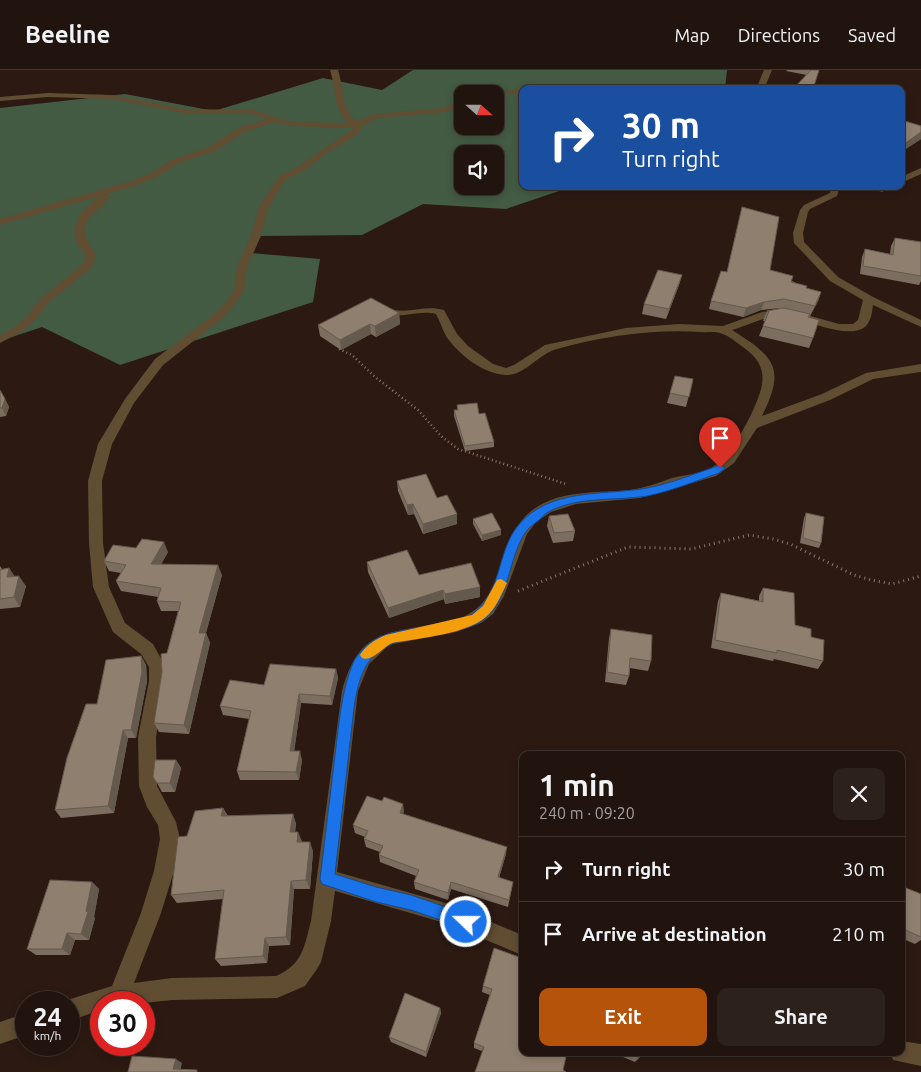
<!DOCTYPE html>
<meta charset="utf-8">
<style>
:root{--surface:#21140e;--page:#2d211c;--text:#f1f3f6;--muted:#a29e9e;--line:#3e332e;--accent:#b45309}
body{margin:0;font-family:Ubuntu,sans-serif;background:var(--page);color:var(--text);height:100vh;display:flex;flex-direction:column;font-size:19px;white-space:nowrap}
*{box-sizing:border-box;margin:0}
p{font-size:16px;color:var(--muted)}
.icon{flex:none;width:28px;height:28px;fill:none;stroke:currentColor;stroke-width:2;stroke-linecap:round;stroke-linejoin:round}
.map{position:relative;flex:1;overflow:hidden}
.drawer{position:absolute;left:519px;top:681px;width:386px;height:305px;display:flex;flex-direction:column;background:var(--surface);border-radius:10px;box-shadow:0 2px 8px #0003,0 0 0 1px var(--line)}
.drawer>*{flex:none}
.banner{position:absolute;left:519px;top:15px;width:386px;height:105px;border-radius:10px;box-shadow:0 2px 8px #0003,0 0 0 1px var(--line);background:#1a4fa0;color:#fff;overflow:hidden}
.needle{width:32px;rotate:111deg}
.controls{position:absolute;left:454px;top:15px;display:grid;gap:10px}
.controls a{display:grid;place-items:center;width:50px;height:50px;border-radius:10px;background:var(--surface);box-shadow:0 2px 8px #0003,0 0 0 1px var(--line);font-size:25px}
.speed{position:absolute;left:15px;top:921px;display:flex;gap:10px;font-size:25px;font-weight:700;text-align:center}
.speed>*{display:grid;place-content:center;width:65px;height:65px;border-radius:50%;background:var(--surface);box-shadow:0 2px 8px #0003,0 0 0 1px var(--line);line-height:1}
.speed small{font-size:12px;font-weight:400}
.speed .limit{border:8px solid #d22;background:#fff;color:#111}
.pin{position:absolute;display:grid;place-items:center;width:42px;height:42px;color:#fff;margin:-51px -21px;border-radius:50% 50% 50% 0;rotate:-45deg;box-shadow:0 0 5px #0007}
.pin .icon{rotate:45deg}
.me{position:absolute;width:55px;margin:-28px;rotate:292deg;stroke-linejoin:round;filter:drop-shadow(0 0 4px #0008)}
.turn{display:flex;align-items:center;gap:18px;height:105px;padding:0 20px;font-size:22px}
.turn .icon{width:65px;height:65px;stroke-width:2.5}
.turn b{display:block;font-size:35px;line-height:42px}
.round{display:grid;place-items:center;flex:none;width:52px;height:52px;border-radius:10px;background:var(--page)}
.summary{display:flex;align-items:center;justify-content:space-between;height:85px;padding:0 20px}
h1{font-size:30px;font-weight:700;line-height:38px}
.primary-button{display:flex;gap:10px;margin-top:auto;padding:10px 20px}
.primary-button a{flex:1;height:58px;border-radius:10px;background:var(--accent);color:#fff;font-size:20px;font-weight:700;line-height:58px;text-align:center}
.primary-button a+a{background:var(--page);color:var(--text)}
ul{padding:0;list-style:none}
li{display:flex;align-items:center;gap:15px;height:65px;padding:0 20px;border-top:1px solid var(--line)}
li div{flex:1}
li b{display:block;font-size:19px}
li em{font-style:normal}
header{display:flex;align-items:center;gap:30px;box-sizing:border-box;height:70px;padding:0 25px;background:var(--surface);border-bottom:1px solid var(--line)}
header strong{font-size:24px}
nav{display:flex;gap:28px;margin-inline-start:auto;font-size:18px}
.map>svg:first-child{display:block}
.forest{fill:#435a43;fill-rule:evenodd}
.lines{fill:none;stroke-linecap:round;stroke-linejoin:round}
.path-far1{stroke:#887872;stroke-width:2.5;stroke-dasharray:1 3;stroke-linecap:butt}
.path{stroke:#887872;stroke-width:3;stroke-dasharray:1 4;stroke-linecap:butt}
.minor{fill:#604d32;fill-rule:evenodd}
.wall{fill:#7b6d5f}
.shaded-wall{fill:#64594d}
.building{fill:#8f7f6e;stroke:#64594d}
.route{fill:#1a73e8;stroke:#114b97}
.slow{fill:#f59e0b}
</style>
<header>
<strong>Beeline</strong>
<nav><a>Map</a><a>Directions</a><a>Saved</a></nav>
</header>
<div class="map">
<svg width="921" height="1002" viewBox="0 0 921 1002">
<rect width="100%" height="100%" fill="#2c1a12"/>
<path class="forest" d="M413 0H727L725 19H522V116H574L506 139 423 134 362 165 261 166 251 183 320 189 313 232 120 295 42 257 0 271V38L125 24 214 41 323 8 382 20ZM462 24H495V56H462ZM462 84H495V116H462Z"/>
<g class="lines">
<polyline class="path-far1" points="339,279 352,285 375,307 418,340 441,366 458,379 566,414"/>
<polyline class="path" points="518,521 628,477 691,479 749,465 773,469 790,474 854,505 871,510 892,514 921,506"/>
<g class="minor">
<path d="M330 0H338C344 17 340 41 358 51L375 44 444 38 462 30V35L446 42 377 48 362 56 361 60 354 67 327 83 305 100 285 110 269 137 260 168 247 197 244 220 239 229 224 247 163 295 134 333 112 374 102 411 103 473 109 517 125 553 153 574 165 596V611L156 667 157 716 176 752 180 769 174 801 161 843 134 913 172 908 276 906C303 894 304 877 311 851L342 621C359 562 381 564 435 554 446 552 458 550 467 545 509 524 494 461 540 435 567 420 600 423 630 420 644 418 658 413 672 408 684 405 698 404 709 399 730 389 755 342 761 319 765 304 761 291 748 281 741 276 729 265 720 263 714 261 706 263 701 262 652 259 604 266 557 279 538 284 526 305 506 305 483 304 458 284 446 266 442 259 440 251 436 244 414 239 399 253 376 239L375 237 376 235C384 233 388 239 395 240 412 243 425 235 444 240L457 264 468 276 493 294 506 298 514 295 545 275 626 258 679 254 723 256 762 242 781 240 800 243 839 254H853L858 250 863 230 830 211 794 173 793 163 800 140 804 135 830 123 831 116H840L837 126 810 139 808 142 803 163 804 172 838 207 873 227 921 250V257L873 235C872 243 871 251 865 257 847 271 802 247 781 246 764 246 748 256 732 260 775 287 786 298 762 346L822 324 866 303 921 294V302L873 309 830 330 757 358 734 393 716 406 640 428 576 434 551 442 536 452 527 464 504 526 493 544 481 553 456 562 393 574 387 577 369 594 358 621 337 802 449 834 522 865V885L448 854 335 821 331 851 321 892 317 899 305 916 277 928 172 930 144 933 101 932V940L69 951V932H61L112 916 141 843 154 801 160 769 158 755 147 737 139 716 138 667 149 611V597L141 584 113 562 93 517 89 473 88 411 98 374 125 329 155 289 216 243 229 228 234 220 237 197 250 168 259 137 279 106 299 96 354 58 290 56 276 52 246 61 215 81 177 94 157 107 137 115 0 155V149L131 111 151 103 171 90 209 77 240 57 268 49 252 44 184 43 112 29 48 27 0 31V27L48 23 112 25 184 39 253 40 291 52 349 53C333 40 336 18 330 0Z"/>
<polygon points="764,0 772,0 764,19 756,19"/>
<polygon points="693,14 737,17 741,19 588,19 592,17"/>
<polygon points="549,17 560,19 545,19"/>
<polygon points="522,18 525,19 522,19 522,22 495,26 495,24 491,24"/>
<polygon points="921,98 921,104 901,113 901,107"/>
<polygon points="863,116 893,116 882,122"/>
<path d="M106 124 111 127C90 150 72 152 96 185L92 197 48 233 34 251 23 261 0 273V265L15 257 26 247 40 229 83 194 86 185C82 180 77 175 75 168 71 150 90 129 106 124Z"/>
<polygon points="26,943 26,965 0,974 0,952"/>
<polygon points="901,971 921,974 921,996 893,990 890,982 901,982"/>
</g>
</g>
<g class="wall">
<polygon points="787,0 819,0 807,5 786,1"/>
<polygon points="901,53 921,56 921,69 901,82"/>
<polygon points="895,168 921,172 921,211 919,215 860,204 862,187 865,179 890,184 891,176"/>
<polygon points="770,200 806,218 821,222 818,231 809,248 813,268 809,278 759,266 765,251 763,251 767,241 781,238 761,240 743,247 709,239 711,231 727,202"/>
<polygon points="682,205 679,215 666,249 642,244 644,234"/>
<polygon points="399,243 400,254 376,267 371,264 341,280 320,266 318,255"/>
<polygon points="693,309 686,337 667,333 670,323"/>
<polygon points="0,320 9,337 6,346 0,347"/>
<polygon points="457,335 479,344 494,372 494,377 465,381 454,346 454,340 457,340"/>
<polygon points="397,411 437,428 457,444 457,454 423,464 414,444 408,445 398,421"/>
<polygon points="806,443 821,473 819,478 800,473 804,448"/>
<polygon points="549,446 575,461 573,471 553,473 547,456"/>
<polygon points="473,449 501,465 482,471 473,454"/>
<polygon points="168,482 161,494 222,505 206,563 210,573 189,664 159,662 154,653 167,583 178,541 161,541 157,531 158,527 121,521 116,511 121,503 109,501 104,491"/>
<polygon points="367,492 419,505 480,517 480,527 445,534 444,529 389,548 368,502"/>
<polygon points="0,496 2,499 9,498 14,507 26,516 20,537 0,539"/>
<polygon points="763,518 795,555 811,567 823,591 818,599 774,589 773,591 711,578 718,531 721,523 759,531 759,526"/>
<polygon points="611,559 651,591 648,601 630,598 629,606 626,615 605,612 609,568"/>
<polygon points="141,586 146,595 147,611 136,668 128,668 114,743 61,748 55,740 97,634"/>
<polygon points="336,599 338,608 332,635 301,633 294,681 302,690 299,710 240,710 237,701 249,649 223,645 220,636 264,615"/>
<polygon points="176,690 181,698 175,722 162,722 157,713"/>
<polygon points="223,738 228,746 293,744 296,754 295,762 302,772 313,781 310,819 294,819 290,875 269,876 267,893 221,896 215,889 223,829 177,833 171,825 187,766"/>
<polygon points="404,741 403,744 506,784 499,808 513,812 508,837 451,819 448,830 415,819 414,812 416,806 380,792 379,785 380,782 366,777 364,769 365,767 355,763 353,755"/>
<polygon points="92,812 99,819 94,847 95,848 89,870 75,870 70,885 36,885 27,879"/>
<polygon points="901,816 921,824 921,870 915,874 901,868"/>
<polygon points="522,888 482,981 474,978 474,973 490,925 482,922 483,916"/>
<polygon points="440,938 441,943 426,987 391,972 389,967"/>
<polygon points="611,982 640,982 639,988 635,992"/>
</g>
<g class="shaded-wall">
<polygon points="921,62 921,69 901,82 904,74"/>
<polygon points="682,205 679,215 666,249 669,239"/>
<polygon points="821,222 818,231 811,244 815,236"/>
<polygon points="764,232 761,240 743,247 746,238"/>
<polygon points="399,243 400,254 376,267 375,256"/>
<polygon points="370,254 371,264 341,280 340,270"/>
<polygon points="5,329 9,337 6,346 2,338"/>
<polygon points="413,434 414,444 408,445 407,435"/>
<polygon points="457,444 457,454 423,464 423,454"/>
<polygon points="501,460 501,465 482,471 482,465"/>
<polygon points="164,472 168,482 156,504 151,494"/>
<polygon points="218,495 222,505 203,573 199,563"/>
<polygon points="9,498 16,508 7,507"/>
<polygon points="19,506 26,516 20,537 14,527"/>
<polygon points="480,517 480,527 445,534 445,524"/>
<polygon points="443,520 444,529 389,548 388,538"/>
<polygon points="206,563 210,573 189,664 184,655"/>
<polygon points="141,586 146,595 147,611 136,668 131,660"/>
<polygon points="336,599 338,608 332,635 330,626"/>
<polygon points="299,624 301,633 293,690 290,681"/>
<polygon points="123,660 128,668 114,743 108,736"/>
<polygon points="300,681 302,690 299,710 296,702"/>
<polygon points="176,690 181,698 175,722 170,713"/>
<polygon points="403,734 404,741 401,750 400,743"/>
<polygon points="223,738 228,748 221,746"/>
<polygon points="293,744 296,754 294,771 290,762"/>
<polygon points="298,762 302,771 301,781 297,772"/>
<polygon points="310,772 313,781 310,819 306,810"/>
<polygon points="507,777 506,784 497,814 498,807"/>
<polygon points="291,811 294,819 290,875 286,867"/>
<polygon points="92,812 99,819 94,847 95,848 89,870 81,864"/>
<polygon points="451,812 451,819 448,830 448,823"/>
<polygon points="67,863 75,870 70,885 62,879"/>
<polygon points="265,868 269,876 267,893 263,886"/>
<polygon points="440,938 441,943 426,987 426,982"/>
<polygon points="176,989 182,993 180,1002 173,999"/>
</g>
<g class="building">
<polygon points="811,0 819,0 813,19 793,19"/>
<polygon points="905,51 921,56 921,62 904,74 901,73 901,53"/>
<polygon points="742,137 779,147 770,200 793,206 791,212 807,216 806,218 821,222 815,236 784,229 764,232 746,238 711,231 721,201 727,202"/>
<polygon points="895,168 921,172 921,206 863,196 865,179 893,185"/>
<polygon points="658,200 682,205 669,239 644,234"/>
<polygon points="371,228 399,243 375,256 370,254 340,270 318,255"/>
<polygon points="784,238 810,244 808,247 819,250 813,268 763,256 769,241 767,241"/>
<polygon points="675,306 693,309 689,327 670,323"/>
<polygon points="0,320 5,329 2,338 0,338"/>
<polygon points="477,333 479,344 485,343 494,372 465,376 454,340 458,340 457,335"/>
<polygon points="426,404 437,428 447,425 457,444 423,454 413,434 407,435 397,411"/>
<polygon points="492,443 501,460 482,465 473,449"/>
<polygon points="806,443 824,447 821,473 803,468"/>
<polygon points="568,444 575,461 554,463 549,446"/>
<polygon points="142,469 164,472 151,494 218,495 199,563 206,563 184,655 154,653 162,602 161,584 167,583 181,532 157,531 161,518 116,511 126,495 104,491 113,475 136,478"/>
<polygon points="407,480 419,505 471,493 480,517 445,524 443,520 388,538 367,492"/>
<polygon points="9,498 7,507 19,506 14,527 0,529 0,500"/>
<polygon points="763,518 794,523 795,555 811,559 811,567 824,570 823,591 777,580 777,583 715,570 721,523 763,532"/>
<polygon points="611,559 652,565 651,591 630,588 629,606 607,602"/>
<polygon points="141,586 142,602 131,660 123,660 108,736 55,740 67,688 86,634 97,634 106,590"/>
<polygon points="270,594 336,599 330,626 299,624 290,681 300,681 296,702 237,701 251,641 220,636 230,610 264,615"/>
<polygon points="155,690 176,690 170,713 157,713 153,707"/>
<polygon points="367,726 382,731 384,727 403,734 400,743 507,777 498,807 513,812 509,830 451,812 448,823 414,812 419,800 379,785 383,776 364,769 368,761 353,755"/>
<polygon points="223,738 221,746 293,744 290,762 298,762 297,772 310,772 306,810 291,811 286,867 265,868 263,886 215,889 224,820 171,825 178,767 187,766 195,741"/>
<polygon points="50,810 92,812 86,841 88,842 81,864 67,863 62,879 27,879"/>
<polygon points="901,816 921,824 921,867 901,858"/>
<polygon points="494,878 522,888 522,982 567,982 563,1000 566,1002 475,1002 484,977 474,973 492,919 483,916"/>
<polygon points="405,923 440,938 426,982 389,967"/>
<polygon points="627,982 640,982 639,988"/>
<polygon points="132,986 176,989 173,999 197,1000 197,1002 128,1002"/>
</g>
<path class="route" d="M720 394 725 398 719 403C696 411 671 421 647 426 616 431 580 426 550 441 546 443 542 447 539 450 534 454 528 458 525 463 507 491 511 528 483 550 474 557 461 559 451 561 391 573 364 568 354 638L335 804 376 817 411 825 466 844 472 846 474 852 472 857 466 859 411 840 376 832 322 814 320 809C325 768 330 727 335 685 339 654 341 622 353 593 357 584 368 574 376 569 401 555 455 559 474 543 502 521 497 483 517 457 548 417 604 426 647 418 669 414 691 405 712 398Z"/>
<path class="slow" d="M501 509 507 513C502 523 497 536 489 544 471 564 419 568 392 573 383 577 372 592 362 588L360 585C366 575 376 569 386 565L472 545 483 536 497 510Z"/>
</svg>
<div class="controls">
<a><svg class="needle" viewBox="-14 -14 28 28"><path d="M0-13l5 13h-10z" fill="#e53935"/><path d="M0 13l5-13h-10z" fill="#a29e9e"/></svg></a>
<a><svg class="icon" aria-label="sound" viewBox="0 0 24 24"><path d="M4 9h4l5-4v14l-5-4H4zM17 9q2 3 0 6"/></svg></a>
</div>
<div class="speed"><div>24<small>km/h</small></div><div class="limit">30</div></div>
<div class="pin" style="left:720px;top:398px;background:#d93025"><svg class="icon" aria-label="arrive" viewBox="0 0 24 24"><path d="M6 21V4h12l-3 4 3 4H6"/></svg></div>
<svg class="me" style="left:466px;top:852px" viewBox="-20 -20 40 40"><circle r="17" fill="#1a73e8" stroke="#fff" stroke-width="3"/><path d="M0-11L8 9 0 5-8 9z" fill="#fff"/></svg>
<div class="banner">
<div class="turn"><svg class="icon" aria-label="right" viewBox="0 0 24 24"><path d="M7 20v-9h11M14 6l5 5-5 5"/></svg><div><b>30 m</b>Turn right</div></div>
</div>
<section class="drawer">
<div class="summary"><div><h1>1 min</h1><p>240 m · 09:20</p></div><a class="round"><svg class="icon" aria-label="close" viewBox="0 0 24 24"><path d="M6 6l12 12M18 6L6 18"/></svg></a></div>
<ul>
<li><svg class="icon" aria-label="right" viewBox="0 0 24 24"><path d="M7 20v-9h11M14 6l5 5-5 5"/></svg><div><b>Turn right</b></div><em>30 m</em></li>
<li><svg class="icon" aria-label="arrive" viewBox="0 0 24 24"><path d="M6 21V4h12l-3 4 3 4H6"/></svg><div><b>Arrive at destination</b></div><em>210 m</em></li>
</ul>
<div class="primary-button"><a>Exit</a><a>Share</a></div>
</section>
</div>
